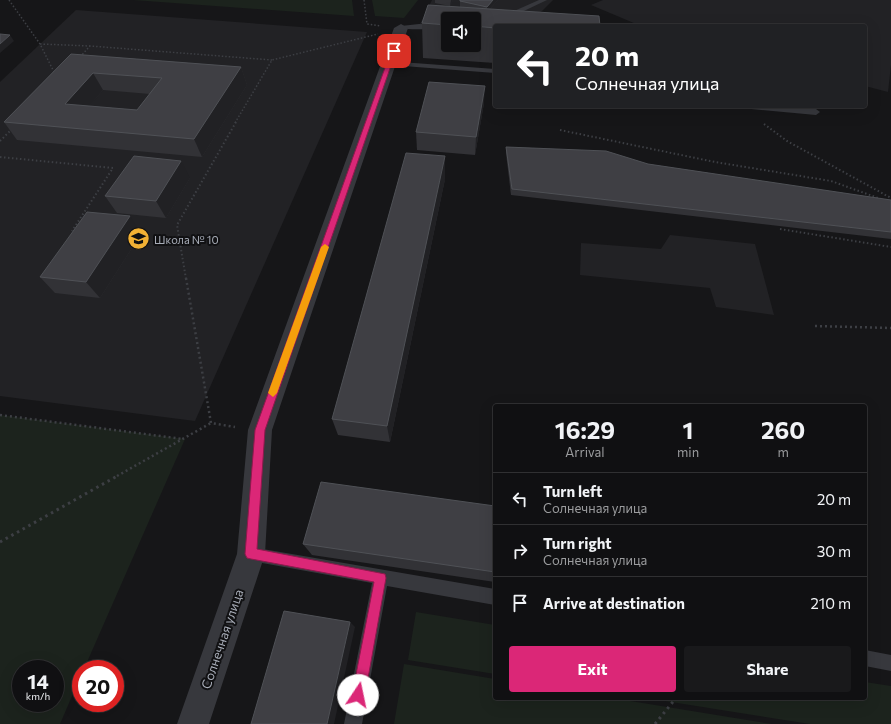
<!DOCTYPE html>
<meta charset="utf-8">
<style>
:root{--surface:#101012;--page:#19191b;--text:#f1f3f6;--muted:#9c9d9f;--line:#303032;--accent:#db2777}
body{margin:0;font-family:Commissioner,sans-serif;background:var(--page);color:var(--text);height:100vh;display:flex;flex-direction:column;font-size:15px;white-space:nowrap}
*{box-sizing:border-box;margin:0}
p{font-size:13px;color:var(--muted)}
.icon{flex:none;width:22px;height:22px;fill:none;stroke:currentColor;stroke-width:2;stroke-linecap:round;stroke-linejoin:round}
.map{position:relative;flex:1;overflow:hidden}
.sheet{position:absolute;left:493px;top:404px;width:374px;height:296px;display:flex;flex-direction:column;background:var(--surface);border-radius:4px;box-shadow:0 4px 16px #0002,0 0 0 1px var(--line)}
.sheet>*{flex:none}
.top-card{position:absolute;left:493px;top:24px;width:374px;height:84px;border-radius:4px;box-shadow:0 4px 16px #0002,0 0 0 1px var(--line);background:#202124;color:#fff;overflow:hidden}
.tools{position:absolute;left:441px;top:12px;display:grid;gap:8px}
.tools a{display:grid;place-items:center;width:40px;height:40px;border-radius:4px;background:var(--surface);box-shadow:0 4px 16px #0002,0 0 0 1px var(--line);font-size:20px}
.speed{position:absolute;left:12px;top:660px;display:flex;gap:8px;font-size:20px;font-weight:700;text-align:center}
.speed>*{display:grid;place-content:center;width:52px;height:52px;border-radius:50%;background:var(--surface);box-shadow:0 4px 16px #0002,0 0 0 1px var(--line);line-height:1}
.speed small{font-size:10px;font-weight:400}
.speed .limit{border:6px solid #d22;background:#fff;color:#111}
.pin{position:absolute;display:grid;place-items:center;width:34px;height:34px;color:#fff;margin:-17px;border-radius:8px;box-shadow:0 2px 6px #0006}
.me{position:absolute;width:44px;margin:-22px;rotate:11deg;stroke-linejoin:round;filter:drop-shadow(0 0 3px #0008)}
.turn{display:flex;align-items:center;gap:14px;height:84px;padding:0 16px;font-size:18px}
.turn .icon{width:52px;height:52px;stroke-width:2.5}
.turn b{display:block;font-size:28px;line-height:34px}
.eta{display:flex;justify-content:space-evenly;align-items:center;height:68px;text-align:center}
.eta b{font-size:24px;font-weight:700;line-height:28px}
.button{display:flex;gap:8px;margin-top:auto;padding:8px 16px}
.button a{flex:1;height:46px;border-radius:4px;background:var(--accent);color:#fff;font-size:16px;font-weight:700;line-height:46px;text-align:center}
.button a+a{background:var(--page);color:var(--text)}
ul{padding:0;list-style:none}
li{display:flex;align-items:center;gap:12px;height:52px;padding:0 16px;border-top:1px solid var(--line)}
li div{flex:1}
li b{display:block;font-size:15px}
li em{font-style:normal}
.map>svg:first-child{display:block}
.built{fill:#222225}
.green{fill:#1c231d;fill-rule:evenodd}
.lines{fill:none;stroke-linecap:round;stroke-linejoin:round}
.path-far3{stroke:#3d3f44;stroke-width:1.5;stroke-dasharray:1.5 2;stroke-linecap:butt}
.path-far2{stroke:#3d3f44;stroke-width:2;stroke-dasharray:1.5 2.5;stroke-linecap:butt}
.path-far1{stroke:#3d3f44;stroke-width:2.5;stroke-dasharray:2 3;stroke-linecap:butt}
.path{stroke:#3d3f44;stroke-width:3;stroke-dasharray:2.5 4;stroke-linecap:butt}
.service{fill:#37383d;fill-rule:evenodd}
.minor{fill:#37383d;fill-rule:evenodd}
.wall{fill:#323236;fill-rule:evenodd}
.shaded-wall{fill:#212124}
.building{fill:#3f3f44;stroke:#4f5156;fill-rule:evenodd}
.route{fill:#db2777;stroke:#8e194d}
.slow{fill:#f59e0b}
.labels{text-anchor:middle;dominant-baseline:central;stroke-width:4;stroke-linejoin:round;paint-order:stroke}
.poi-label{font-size:11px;fill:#a8adb8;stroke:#111113;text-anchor:start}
.near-street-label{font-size:13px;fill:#a8adb8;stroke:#111113}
</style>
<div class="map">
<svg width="891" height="724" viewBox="0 0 891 724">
<rect width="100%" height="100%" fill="#161618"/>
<g class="built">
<polygon points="432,0 553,0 542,11 519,23 495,26 474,19 448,19 419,26"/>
<polygon points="603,0 891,0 891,65 888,92 865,86 865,26 641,26 591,5"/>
<polygon points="76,10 367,32 195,421 0,396 0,82"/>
<polygon points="670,235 755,244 774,315 716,307 710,288 580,275 581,243 661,249"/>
</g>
<g class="green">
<polygon points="133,0 352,0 354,16"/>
<polygon points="372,0 418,0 404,18 375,16"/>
<path d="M0 415 185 439 84 669H81V675L60 724H0ZM21 669H55V703H21Z"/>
<polygon points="416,612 495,625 495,674 408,660"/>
<polygon points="404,664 495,679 495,698 612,698 772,724 394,724"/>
<polygon points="865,682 891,686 891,724 810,724 646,698 865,698"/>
</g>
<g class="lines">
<g class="path-far3">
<polyline points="9,0 40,44 55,74"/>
<polyline points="364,0 367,24 381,26"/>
<polyline points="40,44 90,46"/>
<polyline points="80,57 90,46 272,60"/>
<polyline points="235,123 272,60 378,34"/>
</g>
<g class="path-far2">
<polyline points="764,124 787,141 891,198"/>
<polyline points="560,130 715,162 831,181 881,199"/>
<polyline points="0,141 12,129"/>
<polyline points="0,157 113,168 72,231"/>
<polyline points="780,229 891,247"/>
<polyline points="186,279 177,225 236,122"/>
</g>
<g class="path-far1">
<polyline points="186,278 211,423 235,427"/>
<polyline points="815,326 891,328"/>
<polyline points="0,415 183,439"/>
<polyline points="117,476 211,423"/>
</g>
<g class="path">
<polyline points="0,542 119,475"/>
<polyline points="655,724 676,698"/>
</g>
<g class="service">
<polygon points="539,0 547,0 505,20 474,27 474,23 501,17"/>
<path d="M419 24 448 25V29C440 29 400 30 397 28L401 26Z"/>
<polygon points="387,61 495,69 495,73 390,65 386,63"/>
<polygon points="737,106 772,106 816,109 820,112 816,115 741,108"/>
<polygon points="251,547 495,589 495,605 387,586 362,724 344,724 372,583 251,561 246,559 244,554 246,549"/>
<polygon points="865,650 891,655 891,671 865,666"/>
</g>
<polygon class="minor" points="401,24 408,28 272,430 265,554 209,724 177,724 237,554 248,430 394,28"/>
</g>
<g class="wall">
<polygon points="435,0 453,0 450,6 435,3"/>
<path d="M498 0 490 9 495 26V63L423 58 422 23 460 7V1ZM448 19H474V45H448Z"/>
<path d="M71 54 241 67 247 85 202 157 17 140 4 122ZM103 90 150 94 137 110 89 106Z"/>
<polygon points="484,103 475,155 417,150 416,132"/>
<polygon points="506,147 648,164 891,200 891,239 511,195 506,153"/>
<polygon points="190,178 166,218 117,213 105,196"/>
<polygon points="445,179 390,442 338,435 332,419"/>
<polygon points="141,234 100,298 55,293 40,277"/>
<polygon points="495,506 495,582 312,555 303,544"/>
</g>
<g class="shaded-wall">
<polygon points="451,0 453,0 450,6"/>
<polygon points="493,0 498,0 486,13 487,7"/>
<polygon points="10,35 14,41 0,53 0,44"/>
<polygon points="241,67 247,85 202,157 194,139"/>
<polygon points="93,73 103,90 76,122 65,104"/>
<polygon points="485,86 484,103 475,155 476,137"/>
<polygon points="445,156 445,179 390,442 387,426"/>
<polygon points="181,161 190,178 166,218 156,201"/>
<polygon points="130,216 141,234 100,298 86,282"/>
<polygon points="350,622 355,627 334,724 327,724"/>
</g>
<g class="building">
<polygon points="460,0 493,0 487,7 460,1"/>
<polygon points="428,5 599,16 600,26 495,26 495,28 474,26 474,19 448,19 448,25 422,23"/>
<polygon points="0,34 10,35 0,44"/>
<path d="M71 54 241 67 194 139 4 122ZM93 73 162 78 137 110 65 104Z"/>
<polygon points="429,82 485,86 476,137 416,132"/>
<polygon points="506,147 606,151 648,164 891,200 891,232 512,189"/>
<polygon points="406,153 445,156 387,426 332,419"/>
<polygon points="134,156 181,161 156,201 105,196"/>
<polygon points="87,212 130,216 86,282 40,277"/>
<polygon points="321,482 495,506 495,572 303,544"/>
<polygon points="284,611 350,622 327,724 251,724"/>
</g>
<polygon class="route" points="394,50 396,51 265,430 257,549 385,574 386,578 365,695 363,699 358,701 354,699 352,695 374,582 251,559 247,558 245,554 255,430 391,51"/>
<polygon class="slow" points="325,244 329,247 277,393 273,397 268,393 321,247"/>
<defs>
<symbol id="school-disc" viewBox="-11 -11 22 22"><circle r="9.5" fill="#f2b134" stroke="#111113"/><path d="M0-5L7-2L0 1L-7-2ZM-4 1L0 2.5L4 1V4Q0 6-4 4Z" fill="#111"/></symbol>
</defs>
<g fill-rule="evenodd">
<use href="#school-disc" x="126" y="226" width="25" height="25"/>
</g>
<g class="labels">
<g class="poi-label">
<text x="154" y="239">Школа № 10</text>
</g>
<g class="near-street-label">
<text transform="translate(222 639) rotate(-71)">Солнечная улица</text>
</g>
</g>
</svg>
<div class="tools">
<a><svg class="icon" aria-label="sound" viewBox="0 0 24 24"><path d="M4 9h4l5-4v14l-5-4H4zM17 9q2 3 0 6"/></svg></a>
</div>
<div class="speed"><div>14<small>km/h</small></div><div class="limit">20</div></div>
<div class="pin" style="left:394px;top:51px;background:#d93025"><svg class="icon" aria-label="arrive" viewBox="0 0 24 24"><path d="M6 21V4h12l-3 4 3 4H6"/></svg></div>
<svg class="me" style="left:358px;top:695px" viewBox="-20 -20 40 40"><circle r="19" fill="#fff"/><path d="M0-13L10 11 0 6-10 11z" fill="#db2777"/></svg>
<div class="top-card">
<div class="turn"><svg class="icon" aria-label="left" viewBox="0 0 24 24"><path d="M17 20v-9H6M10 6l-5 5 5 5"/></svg><div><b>20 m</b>Солнечная улица</div></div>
</div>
<section class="sheet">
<div class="eta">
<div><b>16:29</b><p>Arrival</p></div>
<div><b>1</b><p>min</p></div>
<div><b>260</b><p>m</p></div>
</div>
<ul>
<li><svg class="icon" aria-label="left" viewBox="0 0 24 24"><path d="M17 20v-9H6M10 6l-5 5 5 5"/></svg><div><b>Turn left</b><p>Солнечная улица</p></div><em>20 m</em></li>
<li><svg class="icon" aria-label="right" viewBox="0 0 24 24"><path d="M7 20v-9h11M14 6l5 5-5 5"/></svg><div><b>Turn right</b><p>Солнечная улица</p></div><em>30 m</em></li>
<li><svg class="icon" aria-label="arrive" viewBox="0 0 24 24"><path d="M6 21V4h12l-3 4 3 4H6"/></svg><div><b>Arrive at destination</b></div><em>210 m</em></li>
</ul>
<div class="button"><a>Exit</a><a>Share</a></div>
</section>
</div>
